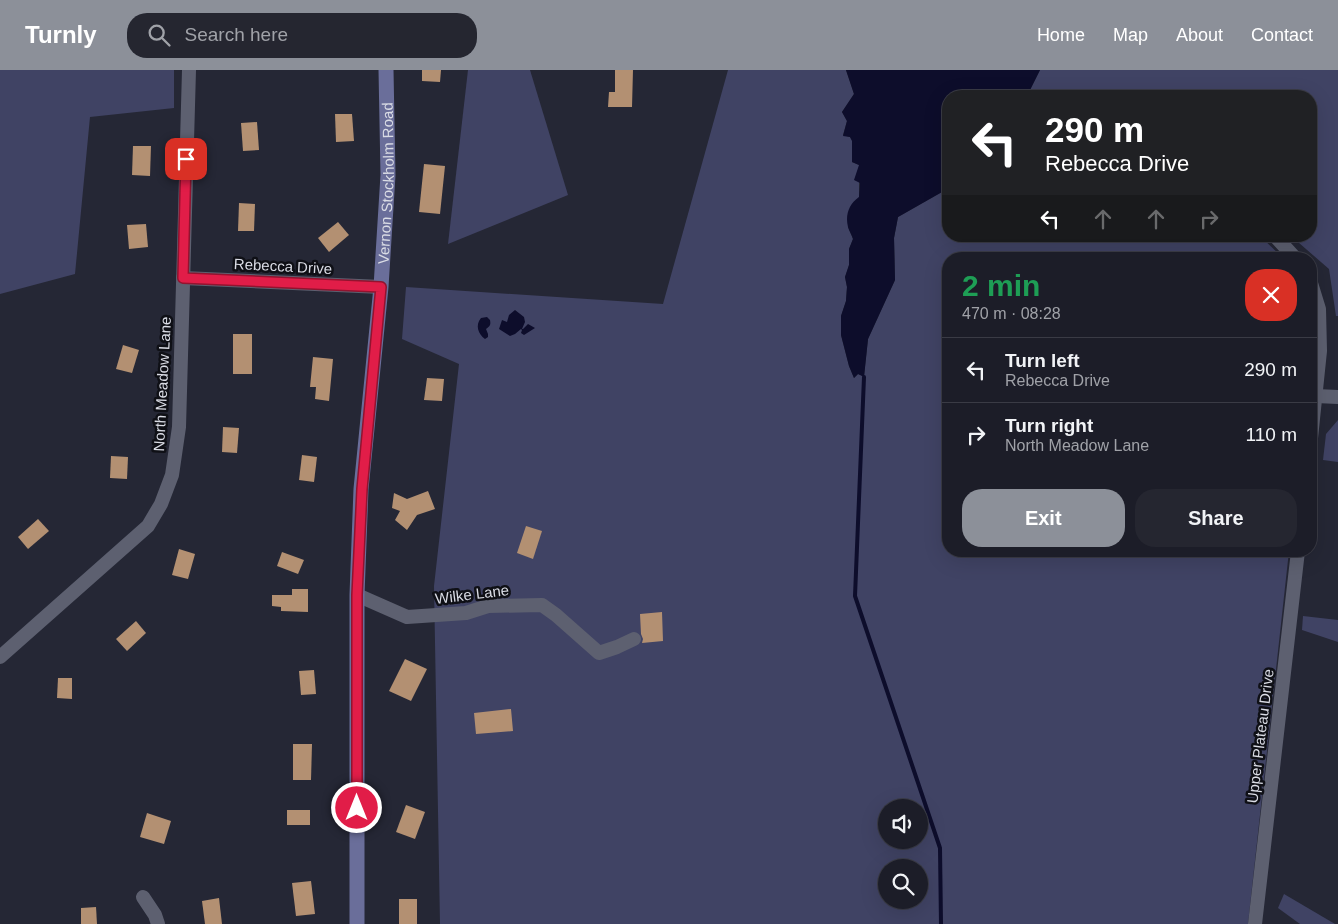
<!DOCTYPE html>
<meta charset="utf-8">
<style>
:root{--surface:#1c1d28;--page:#252630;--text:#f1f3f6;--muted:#a0a2a8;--line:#3a3b45;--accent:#8c9099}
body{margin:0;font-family:Arial,sans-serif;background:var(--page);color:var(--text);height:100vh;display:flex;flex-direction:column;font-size:19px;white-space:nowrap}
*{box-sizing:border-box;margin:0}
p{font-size:16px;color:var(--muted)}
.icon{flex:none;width:28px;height:28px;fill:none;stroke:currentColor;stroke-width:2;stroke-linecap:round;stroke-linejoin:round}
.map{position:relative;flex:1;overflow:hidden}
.drawer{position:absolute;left:942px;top:182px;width:375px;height:305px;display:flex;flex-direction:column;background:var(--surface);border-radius:20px;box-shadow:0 5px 20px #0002,0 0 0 1px var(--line)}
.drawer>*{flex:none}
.hud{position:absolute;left:942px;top:20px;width:375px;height:152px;border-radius:20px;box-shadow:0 5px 20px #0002,0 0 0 1px var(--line);background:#202124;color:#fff;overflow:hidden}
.controls{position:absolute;left:878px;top:729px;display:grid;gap:10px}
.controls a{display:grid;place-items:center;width:50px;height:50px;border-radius:50%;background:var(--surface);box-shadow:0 5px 20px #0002,0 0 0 1px var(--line);font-size:25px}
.pin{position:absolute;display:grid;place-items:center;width:42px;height:42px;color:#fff;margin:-21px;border-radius:10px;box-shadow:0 2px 8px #0006}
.me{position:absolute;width:55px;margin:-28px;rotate:0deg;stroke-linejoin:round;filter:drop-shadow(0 0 4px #0008)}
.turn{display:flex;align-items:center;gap:18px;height:105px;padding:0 20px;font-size:22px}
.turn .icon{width:65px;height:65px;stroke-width:2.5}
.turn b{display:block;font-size:35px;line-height:42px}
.lanes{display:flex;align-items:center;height:48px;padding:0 20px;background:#0003;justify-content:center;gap:25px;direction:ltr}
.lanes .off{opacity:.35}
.round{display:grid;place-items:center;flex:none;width:52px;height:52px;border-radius:20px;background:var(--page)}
.overview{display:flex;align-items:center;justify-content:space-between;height:85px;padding:0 20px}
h1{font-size:30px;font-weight:700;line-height:38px;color:#1e9e55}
.button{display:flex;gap:10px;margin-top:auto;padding:10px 20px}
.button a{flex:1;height:58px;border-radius:20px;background:var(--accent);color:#fff;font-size:20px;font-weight:700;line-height:58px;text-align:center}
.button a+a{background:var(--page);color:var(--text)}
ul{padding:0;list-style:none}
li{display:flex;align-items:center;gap:15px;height:65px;padding:0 20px;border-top:1px solid var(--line)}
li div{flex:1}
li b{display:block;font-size:19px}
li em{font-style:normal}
header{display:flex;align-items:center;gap:30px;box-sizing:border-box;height:70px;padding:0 25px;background:var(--accent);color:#fff}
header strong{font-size:24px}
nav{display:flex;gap:28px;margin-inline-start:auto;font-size:18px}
.search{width:350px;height:45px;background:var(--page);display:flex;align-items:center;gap:12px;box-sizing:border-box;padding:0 18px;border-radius:20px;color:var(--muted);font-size:19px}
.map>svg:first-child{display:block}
.green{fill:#404364;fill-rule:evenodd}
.water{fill:#0d0d2b}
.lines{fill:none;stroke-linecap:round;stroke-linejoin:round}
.stream{stroke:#0d0d2b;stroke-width:4}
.building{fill:#b39072}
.street{stroke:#5d6070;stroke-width:14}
.secondary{stroke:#6a6e9a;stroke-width:15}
.route-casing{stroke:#92132f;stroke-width:12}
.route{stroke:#e11d48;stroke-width:9}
.labels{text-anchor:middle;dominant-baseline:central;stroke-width:5;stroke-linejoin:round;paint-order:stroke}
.street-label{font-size:15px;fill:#dadce5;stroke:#0f1016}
</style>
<header>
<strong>Turnly</strong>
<div class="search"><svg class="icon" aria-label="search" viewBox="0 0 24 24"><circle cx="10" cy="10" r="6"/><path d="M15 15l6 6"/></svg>Search here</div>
<nav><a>Home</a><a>Map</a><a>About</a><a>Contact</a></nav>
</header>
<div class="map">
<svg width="1338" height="854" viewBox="0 0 1338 854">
<rect width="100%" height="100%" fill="#252735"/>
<g class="green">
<polygon points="0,0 174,0 174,38 90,47 75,204 0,224"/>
<polygon points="468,0 530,0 568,125 448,174"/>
<path d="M728 0H846L854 24 842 42 847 51 843 65 850 67 852 70V92L859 95V127L848 157 853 169 849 179V195L845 207 847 217 846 231 841 246V265L849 296 854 308 858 304 864 306 868 269 895 210 894 168 898 147 949 118V166H1260L1284 189H949V481H1289L1248 854H440L434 516 459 294 402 269 406 217 663 234ZM886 738H919V770H886ZM886 798H919V830H886Z"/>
<polygon points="1040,0 1338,0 1338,246 1336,246 1329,199 1291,166 1311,166 1311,26 1027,26"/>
<polygon points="1338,350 1338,392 1323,390 1326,364"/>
<polygon points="1303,546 1338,550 1338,572 1302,560"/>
<polygon points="1284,824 1335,854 1300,854 1278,838"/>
</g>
<g class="water">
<path d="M846 0H1040L1027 26H949V118L898 147 894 168 895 210 868 269 864 307 858 304 854 308 849 296 841 265V246L846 231 847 217 845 207 849 195V179L853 169C852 165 849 161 848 157 845 145 849 134 859 127L860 113 854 110 859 95 852 92V71L850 67 843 66 847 51 842 42 854 24Z"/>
<polygon points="515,240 524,247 525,252 522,259 523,259 528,254 535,258 524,265 521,263 522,260 521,259 515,264 510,266 499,259 502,250 507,252 509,245"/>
<path d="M487 247 490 250C491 255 490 256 486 259L488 264V267L485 269C478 264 475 255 481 248Z"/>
</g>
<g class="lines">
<polyline class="stream" points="864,307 855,526 940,778 941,854"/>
</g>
<g class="building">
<polygon points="422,0 441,0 440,12 422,11"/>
<polygon points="615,0 633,0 632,37 608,37 609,22 615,22"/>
<polygon points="335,44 352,44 354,71 336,72"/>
<polygon points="257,52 259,80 243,81 241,53"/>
<polygon points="133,76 151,76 150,106 132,105"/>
<polygon points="424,94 445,96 440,144 419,142"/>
<polygon points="239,133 255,134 254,161 238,161"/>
<polygon points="338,152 349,165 329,182 318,168"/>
<polygon points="146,154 148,177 129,179 127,155"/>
<rect x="233" y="264" width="19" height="40"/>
<polygon points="123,275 139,280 132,303 116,299"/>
<polygon points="313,287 333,289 329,331 315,329 316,317 310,317"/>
<polygon points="427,308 444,309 442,331 424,330"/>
<polygon points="223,357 239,358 237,383 222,382"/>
<polygon points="302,385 317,387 314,412 299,410"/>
<polygon points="111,386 128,387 127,409 110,408"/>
<polygon points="428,421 435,439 417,445 407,460 395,450 400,441 392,438 394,423 407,429"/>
<polygon points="38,449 49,461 28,479 18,467"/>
<polygon points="526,456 542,461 533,489 517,483"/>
<polygon points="179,479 195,484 188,509 172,505"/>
<polygon points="282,482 304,490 298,504 277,496"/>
<polygon points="292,519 308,519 308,542 281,541 281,537 272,536 272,525 292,525"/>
<polygon points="662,542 663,571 642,573 643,569 641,564 640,544"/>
<polygon points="136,551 146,563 127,581 116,569"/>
<polygon points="405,589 427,599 411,631 389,621"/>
<polygon points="314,600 316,624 301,625 299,601"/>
<polygon points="58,608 72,608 72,629 57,628"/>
<polygon points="511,639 513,661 476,664 474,643"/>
<polygon points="293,674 312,674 311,710 293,710"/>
<polygon points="406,735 425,742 415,769 396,762"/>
<rect x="287" y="740" width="23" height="15"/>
<polygon points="147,743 171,751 164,774 140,767"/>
<polygon points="311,811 315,844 296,846 292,813"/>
<polygon points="219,828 222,854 205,854 202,831"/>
<rect x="399" y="829" width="18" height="25"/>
<polygon points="96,837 97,854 81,854 81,838"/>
</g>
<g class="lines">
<g class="street">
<polyline points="1275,166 1296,189"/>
<polyline points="183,208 381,217"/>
<polyline points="1311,213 1319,239 1320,281 1311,368"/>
<polyline points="1316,326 1338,327"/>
<polyline points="357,525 407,547 466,543 488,536 542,535 556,545 599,583 617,577 634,569"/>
<polyline points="0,587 148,456 161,434 172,405 179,357 189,0"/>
<polyline points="143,827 155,845 158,854"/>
<polyline points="1255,854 1298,481"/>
</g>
<path class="secondary" id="s1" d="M357 854V525L361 419 381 217 388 105 386 0"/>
</g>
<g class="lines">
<defs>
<polyline id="route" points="186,89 183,208 381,217 362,419 357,525 357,738"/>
</defs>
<use href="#route" class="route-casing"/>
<use href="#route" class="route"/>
</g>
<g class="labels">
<g class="street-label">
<text stroke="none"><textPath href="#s1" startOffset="742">Vernon Stockholm Road</textPath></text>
<text transform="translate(283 196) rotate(3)">Rebecca Drive</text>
<text transform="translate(162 314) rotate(-87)">North Meadow Lane</text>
<text transform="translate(472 524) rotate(-7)">Wilke Lane</text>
<text transform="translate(1260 666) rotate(-83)">Upper Plateau Drive</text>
</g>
</g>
</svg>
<div class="controls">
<a><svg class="icon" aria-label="sound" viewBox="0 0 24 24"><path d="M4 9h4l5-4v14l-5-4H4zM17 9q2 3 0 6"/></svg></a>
<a><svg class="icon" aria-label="search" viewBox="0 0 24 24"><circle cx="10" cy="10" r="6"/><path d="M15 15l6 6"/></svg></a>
</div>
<div class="pin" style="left:186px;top:89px;background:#d93025"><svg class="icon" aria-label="arrive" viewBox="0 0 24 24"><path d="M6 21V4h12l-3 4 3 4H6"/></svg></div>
<svg class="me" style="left:357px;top:738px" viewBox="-20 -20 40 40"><circle r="17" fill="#e11d48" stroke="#fff" stroke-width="3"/><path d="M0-11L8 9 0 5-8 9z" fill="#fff"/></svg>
<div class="hud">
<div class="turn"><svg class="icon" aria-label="left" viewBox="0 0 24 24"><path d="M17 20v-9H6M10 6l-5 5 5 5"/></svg><div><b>290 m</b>Rebecca Drive</div></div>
<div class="lanes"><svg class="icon" aria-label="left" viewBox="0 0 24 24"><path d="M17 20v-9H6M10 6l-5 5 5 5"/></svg><svg class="icon off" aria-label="ahead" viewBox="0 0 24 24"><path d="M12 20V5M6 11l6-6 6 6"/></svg><svg class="icon off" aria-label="ahead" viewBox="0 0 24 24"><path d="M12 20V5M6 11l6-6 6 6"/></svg><svg class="icon off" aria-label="right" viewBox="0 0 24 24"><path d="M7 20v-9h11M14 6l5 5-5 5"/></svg></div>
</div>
<section class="drawer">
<div class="overview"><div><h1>2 min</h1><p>470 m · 08:28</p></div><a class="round" style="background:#d93025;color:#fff"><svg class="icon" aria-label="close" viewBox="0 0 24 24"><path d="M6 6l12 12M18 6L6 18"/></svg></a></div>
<ul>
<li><svg class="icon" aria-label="left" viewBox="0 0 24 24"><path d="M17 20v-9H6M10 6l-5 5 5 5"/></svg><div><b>Turn left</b><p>Rebecca Drive</p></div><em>290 m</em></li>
<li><svg class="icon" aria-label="right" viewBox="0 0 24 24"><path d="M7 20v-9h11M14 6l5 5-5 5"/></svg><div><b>Turn right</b><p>North Meadow Lane</p></div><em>110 m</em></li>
</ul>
<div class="button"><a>Exit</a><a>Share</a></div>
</section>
</div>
